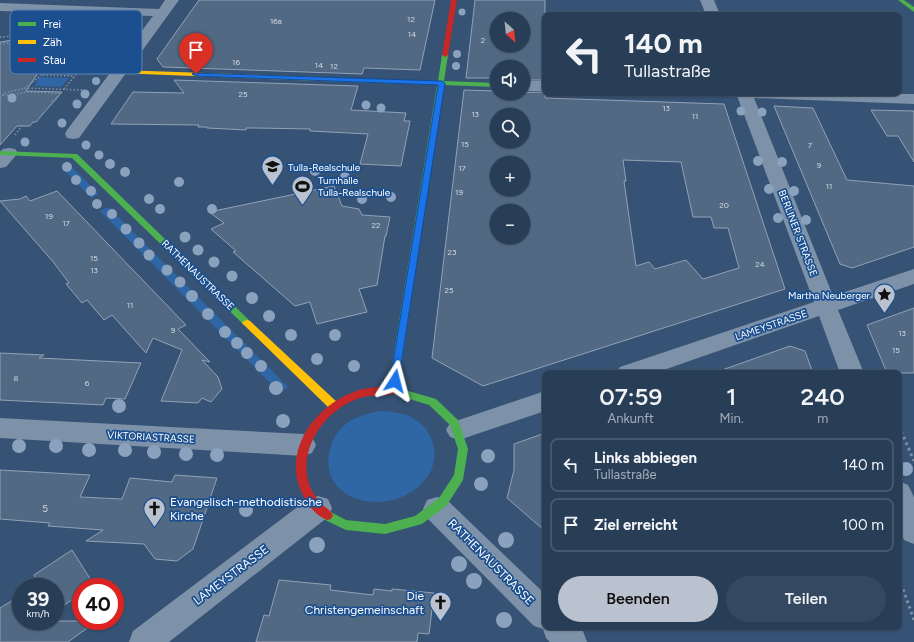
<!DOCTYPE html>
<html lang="de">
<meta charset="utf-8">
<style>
:root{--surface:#283e57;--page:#344961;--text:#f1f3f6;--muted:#a5aeba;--line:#44576d;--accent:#b9c2ce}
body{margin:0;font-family:Figtree,sans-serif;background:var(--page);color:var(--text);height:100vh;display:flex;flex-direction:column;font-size:15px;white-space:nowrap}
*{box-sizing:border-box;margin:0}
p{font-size:13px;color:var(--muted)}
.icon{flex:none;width:22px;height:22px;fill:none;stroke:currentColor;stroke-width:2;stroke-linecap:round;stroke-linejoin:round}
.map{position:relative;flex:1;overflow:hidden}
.drawer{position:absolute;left:542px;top:370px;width:360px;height:260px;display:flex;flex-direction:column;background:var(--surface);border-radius:8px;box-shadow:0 1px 3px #0004,0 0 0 1px var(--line)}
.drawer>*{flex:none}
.guide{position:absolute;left:542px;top:12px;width:360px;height:84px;border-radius:8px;box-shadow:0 1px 3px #0004,0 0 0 1px var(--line);background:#283e57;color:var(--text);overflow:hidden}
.needle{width:26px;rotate:153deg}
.buttons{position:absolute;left:490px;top:12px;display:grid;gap:8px}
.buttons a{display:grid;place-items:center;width:40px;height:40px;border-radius:50%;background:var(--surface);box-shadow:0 1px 3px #0004,0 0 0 1px var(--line);font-size:20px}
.speed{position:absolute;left:12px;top:578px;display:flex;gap:8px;font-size:20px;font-weight:700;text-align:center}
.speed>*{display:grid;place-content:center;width:52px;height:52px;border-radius:50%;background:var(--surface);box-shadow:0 1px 3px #0004,0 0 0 1px var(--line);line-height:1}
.speed small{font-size:10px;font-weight:400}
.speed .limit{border:6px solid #d22;background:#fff;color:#111}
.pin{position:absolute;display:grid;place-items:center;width:34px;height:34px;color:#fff;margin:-41px -17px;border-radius:50% 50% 50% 0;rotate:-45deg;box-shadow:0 0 4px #0007}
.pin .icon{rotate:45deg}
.me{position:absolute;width:44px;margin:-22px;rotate:9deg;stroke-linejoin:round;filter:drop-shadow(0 0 3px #0008)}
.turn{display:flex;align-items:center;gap:14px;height:84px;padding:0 16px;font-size:18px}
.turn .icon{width:52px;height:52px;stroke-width:2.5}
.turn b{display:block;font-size:28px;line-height:34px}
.eta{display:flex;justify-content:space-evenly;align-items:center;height:68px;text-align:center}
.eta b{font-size:24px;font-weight:600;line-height:28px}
.cta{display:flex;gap:8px;margin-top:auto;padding:8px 16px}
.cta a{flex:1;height:46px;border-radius:24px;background:var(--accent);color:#111;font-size:16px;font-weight:600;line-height:46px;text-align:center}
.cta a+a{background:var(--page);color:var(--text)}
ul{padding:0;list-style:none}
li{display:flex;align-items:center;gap:12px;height:54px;margin:0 8px 6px;padding:0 8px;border:2px solid var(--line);border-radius:8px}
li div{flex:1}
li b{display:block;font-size:15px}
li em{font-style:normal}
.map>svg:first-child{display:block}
.green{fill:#2f66a5}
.building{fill:#526984;stroke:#92a2b6;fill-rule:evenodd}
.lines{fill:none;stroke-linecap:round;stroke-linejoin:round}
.path-far1{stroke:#7d92a8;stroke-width:1.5;stroke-dasharray:1.5 2;stroke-linecap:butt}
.path{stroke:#7d92a8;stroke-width:3;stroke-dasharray:2.5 3.5;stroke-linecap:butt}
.street{fill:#7d92a8;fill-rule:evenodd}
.fast{fill:#4caf50;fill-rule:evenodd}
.slow{fill:#ffc107;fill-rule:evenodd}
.jam{fill:#c62828;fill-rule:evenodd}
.tree{fill:#8aa2be}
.route{fill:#1a73e8;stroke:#114b97}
.labels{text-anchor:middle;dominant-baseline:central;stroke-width:3.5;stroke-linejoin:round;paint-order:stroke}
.number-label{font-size:8px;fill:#d4dae0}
.poi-label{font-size:10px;fill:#fff;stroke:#1b4f8f;text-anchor:start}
.street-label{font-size:10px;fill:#fff;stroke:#1b4f8f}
.near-number-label{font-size:10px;fill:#d4dae0}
.near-poi-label{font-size:12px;fill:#fff;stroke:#1b4f8f;text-anchor:start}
.near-street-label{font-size:12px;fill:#fff;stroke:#1b4f8f}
.key{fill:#1b4f8f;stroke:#5f84b1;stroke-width:1}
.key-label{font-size:11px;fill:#fff}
</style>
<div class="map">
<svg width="914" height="642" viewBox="0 0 914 642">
<rect width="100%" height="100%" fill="#365274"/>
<g class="green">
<polygon points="53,65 79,66 73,71 72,75 45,74"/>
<polygon points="41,77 69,78 61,87 34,86 38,81 35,80"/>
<polygon points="71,166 99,194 91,198 63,169"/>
<polygon points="108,207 288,387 280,393 100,211"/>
<path d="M381 411C392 412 401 412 411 417 421 422 429 430 432 441 444 474 410 501 380 502 367 502 355 500 345 493 320 476 325 440 347 423 357 416 369 413 381 411Z"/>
</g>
<g class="building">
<polygon points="199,0 435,0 420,70 364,68 362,74 163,67 157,59"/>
<path d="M475 0H545V80H523V67H497V78H466ZM497 19H523V45H497Z"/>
<polygon points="13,40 29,40 52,45 46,51 48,51 44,64 26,91 62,92 36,122 33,122 30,126 17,126 0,145 0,42"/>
<polygon points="174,80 358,86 351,110 406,113 404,121 410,121 401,166 360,164 368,134 310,131 310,129 256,128 246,128 246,130 207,128 207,127 198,127 199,125 111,124 133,92 184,93"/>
<path d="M464 90 497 91V93L545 92V98L724 104 785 289 483 386 432 358ZM497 115H523V141H497ZM623 160 681 162 693 217H711L714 228H728L739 268 703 279 686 260 655 269 649 262 636 266 624 181H626ZM497 163H523V189H497ZM497 211H523V237H497Z"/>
<polygon points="774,106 813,108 847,180 914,186 914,247 852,268 840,264"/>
<polygon points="871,110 914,111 914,162 898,136 887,136"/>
<polygon points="334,186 342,206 359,209 362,215 390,217 386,236 385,236 377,285 359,289 367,312 317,324 310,302 295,306 233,252 236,251 211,229 224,223 209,212"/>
<polygon points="57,191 186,325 178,329 210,362 202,360 218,377 222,389 211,402 202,398 198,403 161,401 182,350 153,338 146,353 112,315 104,320 87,300 82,303 66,284 69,283 54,263 0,201 20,199 26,196 30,201"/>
<polygon points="914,308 914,373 887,373 867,325"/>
<polygon points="790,346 805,351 813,373 722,373 722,370"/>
<polygon points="0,353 44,355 39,358 141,363 125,399 106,398 103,405 0,400"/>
<polygon points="545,433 545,531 507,498 514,470 514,444"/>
<polygon points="0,470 90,475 80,497 122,499 130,478 172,482 175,475 217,478 193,549 177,561 155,559 144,544 86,541 103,530 48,526 50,523 0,519"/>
<polygon points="72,550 94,585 91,587 81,587 81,594 55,611 55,587 32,587 38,583 34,575"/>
<polygon points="279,580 331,585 330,590 373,595 374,589 392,591 392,589 434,593 429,634 418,633 417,642 256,642 264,615 269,616"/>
<polygon points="21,595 21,621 97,621 68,642 0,642 0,608"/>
</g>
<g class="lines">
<g class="path-far1">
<polyline points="0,37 35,35 50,38 118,40"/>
<polyline points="67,39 53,56 53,64 49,69 25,88 82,90"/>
<polyline points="22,42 38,26"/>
<polyline points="0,43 35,43 59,49"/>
<polyline points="53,64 84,65"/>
<polyline points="79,70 96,71"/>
<polyline points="43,75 74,76"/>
<polyline points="64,89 84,65"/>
<polyline points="3,95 13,95 26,92 59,93 56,99 52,101"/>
<polyline points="0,98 4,93 25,88"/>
<polyline points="15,135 22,126"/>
</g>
<g class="path">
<polyline points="899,426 914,461"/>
<polyline points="899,578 914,620"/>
</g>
<g class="street">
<polygon points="165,0 179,0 79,138 73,139 67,138 65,134 67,130 153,16 0,11 0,3 159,9"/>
<polygon points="700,0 714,0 720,15 706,15"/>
<rect x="523" y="81" width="22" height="10"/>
<polygon points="736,93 914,94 914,104 754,98 833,296 914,269 914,284 838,310 864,373 840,373 819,316 655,373 616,373 620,367 814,302"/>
<polygon points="9,148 15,149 18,153 6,167 0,168 0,152 3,149"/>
<polygon points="545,391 545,411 459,440 450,437 446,430 450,423"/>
<polygon points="0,418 303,434 312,437 316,445 312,453 303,456 0,438"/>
<polygon points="899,481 908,485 914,497 914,544 904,540 899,528"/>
<polygon points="318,496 328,499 332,508 328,517 169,642 129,642 133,631 308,499"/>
<polygon points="437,497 447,500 545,594 545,627 579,627 583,631 587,642 550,642 546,638 543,629 534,626 427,518 423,509 427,500"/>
</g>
<g class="fast">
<polygon points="898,0 904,0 914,7 914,12"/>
<polygon points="445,53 448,55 444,81 497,83 497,87 443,85 398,388 436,399 458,420 468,449 463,480 447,505 422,524 385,534 346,530 323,519 321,515 323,511 327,510 346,520 385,524 415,516 439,498 454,475 458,449 450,425 429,405 390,393 388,390 437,85 320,81 317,79 320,77 438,81 442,55"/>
<polygon points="0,151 77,154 250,321 252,323 250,325 244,325 72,158 0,155"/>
</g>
<g class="slow">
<polygon points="119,70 320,77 323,79 320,81 117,73 117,71"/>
<polygon points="247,320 250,321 338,403 339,406 338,409 334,410 330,409 244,325 242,323 244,321"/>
</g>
<g class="jam">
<polygon points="451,0 457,0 448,55 445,57 442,55"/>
<path d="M393 386 396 387 398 390 396 393C385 397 372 394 360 398 325 409 296 450 310 487 313 493 317 499 322 504 326 508 330 510 333 515L331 519 327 520C314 515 307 503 301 491 283 450 315 406 354 392 366 387 380 387 393 386Z"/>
</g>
</g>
<g class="tree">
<circle cx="462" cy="12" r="3.5"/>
<circle cx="457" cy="54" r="4"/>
<circle cx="456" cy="66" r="4"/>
<circle cx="96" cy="81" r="4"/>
<circle cx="85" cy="94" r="4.5"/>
<circle cx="12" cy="98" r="4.5"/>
<circle cx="77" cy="104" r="4.5"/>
<circle cx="366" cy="105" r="4.5"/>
<circle cx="381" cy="108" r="4.5"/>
<circle cx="741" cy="111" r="4.5"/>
<circle cx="762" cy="112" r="4.5"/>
<circle cx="62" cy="123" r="4.5"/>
<circle cx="25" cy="142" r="4.5"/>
<circle cx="86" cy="145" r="4.5"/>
<circle cx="99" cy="155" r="4.5"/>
<circle cx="758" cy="161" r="5"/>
<circle cx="782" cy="162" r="5"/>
<circle cx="110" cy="164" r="5"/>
<circle cx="67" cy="167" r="5"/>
<circle cx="268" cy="171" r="5"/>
<circle cx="315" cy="171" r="5"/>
<circle cx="125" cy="172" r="5"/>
<circle cx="345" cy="177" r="5"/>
<circle cx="76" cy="180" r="5"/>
<circle cx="179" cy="182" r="5"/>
<circle cx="769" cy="189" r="5"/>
<circle cx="91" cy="191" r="5"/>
<circle cx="794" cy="191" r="5"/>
<circle cx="391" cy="197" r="5"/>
<circle cx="149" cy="199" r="5"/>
<circle cx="362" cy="199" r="5"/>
<circle cx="97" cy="204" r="5"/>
<circle cx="160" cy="209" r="5"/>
<circle cx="212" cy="209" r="5"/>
<circle cx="112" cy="214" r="5"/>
<circle cx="778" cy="218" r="5"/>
<circle cx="806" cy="220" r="5"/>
<circle cx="126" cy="229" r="5.5"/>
<circle cx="185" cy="237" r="5.5"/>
<circle cx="139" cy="243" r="5.5"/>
<circle cx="198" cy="250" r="5.5"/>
<circle cx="149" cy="255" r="5.5"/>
<circle cx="214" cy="262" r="5.5"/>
<circle cx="167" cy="270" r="5.5"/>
<circle cx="232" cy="276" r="5.5"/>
<circle cx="180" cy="282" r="5.5"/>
<circle cx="192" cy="296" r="6"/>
<circle cx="252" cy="298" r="6"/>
<circle cx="208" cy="314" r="6"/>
<circle cx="269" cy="316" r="6"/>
<circle cx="225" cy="332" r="6"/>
<circle cx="291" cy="335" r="6"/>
<circle cx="335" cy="335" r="6"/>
<circle cx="237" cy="343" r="6"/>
<circle cx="247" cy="353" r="6"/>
<circle cx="317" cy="359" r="6"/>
<circle cx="261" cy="366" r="6"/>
<circle cx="354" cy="366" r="6"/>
<circle cx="276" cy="388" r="7"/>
<circle cx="119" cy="406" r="7"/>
<circle cx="283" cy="421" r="7"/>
<circle cx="19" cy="446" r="7"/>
<circle cx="56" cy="446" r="7"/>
<circle cx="89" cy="450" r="7"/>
<circle cx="125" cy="450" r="7"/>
<circle cx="154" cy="452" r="7"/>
<circle cx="186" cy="454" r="7"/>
<circle cx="217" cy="455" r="7"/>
<circle cx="488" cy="456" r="7"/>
<circle cx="906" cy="469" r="7"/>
<circle cx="481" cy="484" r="7"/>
<circle cx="246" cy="510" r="7"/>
<circle cx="506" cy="540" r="8"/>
<circle cx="317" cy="545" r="8"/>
<circle cx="459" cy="564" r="8"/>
<circle cx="474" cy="581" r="8"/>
<circle cx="504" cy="620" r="8"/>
</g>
<polygon class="route" points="193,73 442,81 445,83 398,384 391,384 390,381 438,85 196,76 192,74"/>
<defs>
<symbol id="school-pin" viewBox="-11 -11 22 30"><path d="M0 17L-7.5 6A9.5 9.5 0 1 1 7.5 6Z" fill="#b9c2ce" stroke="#1b4f8f"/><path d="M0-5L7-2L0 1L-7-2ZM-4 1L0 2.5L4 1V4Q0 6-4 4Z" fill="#111"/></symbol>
<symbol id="stadium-pin" viewBox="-11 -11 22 30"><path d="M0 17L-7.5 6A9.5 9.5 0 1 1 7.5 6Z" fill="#b9c2ce" stroke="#1b4f8f"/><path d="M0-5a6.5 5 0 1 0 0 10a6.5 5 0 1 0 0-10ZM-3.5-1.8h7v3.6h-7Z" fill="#111"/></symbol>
<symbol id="sight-pin" viewBox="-11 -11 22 30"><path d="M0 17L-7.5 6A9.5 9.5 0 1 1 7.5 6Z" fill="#b9c2ce" stroke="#1b4f8f"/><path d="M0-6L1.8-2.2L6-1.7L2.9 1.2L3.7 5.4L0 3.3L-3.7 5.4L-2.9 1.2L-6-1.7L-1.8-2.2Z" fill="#111"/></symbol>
<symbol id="church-pin" viewBox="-11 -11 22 30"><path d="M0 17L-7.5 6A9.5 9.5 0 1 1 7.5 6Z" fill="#b9c2ce" stroke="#1b4f8f"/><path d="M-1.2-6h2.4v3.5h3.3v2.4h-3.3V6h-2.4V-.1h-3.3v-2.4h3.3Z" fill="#111"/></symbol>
</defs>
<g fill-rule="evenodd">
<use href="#school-pin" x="260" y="154" width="25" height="34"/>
<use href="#stadium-pin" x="290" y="174" width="25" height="34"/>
<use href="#sight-pin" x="872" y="282" width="25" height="34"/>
<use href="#church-pin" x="142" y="496" width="25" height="34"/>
<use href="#church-pin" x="428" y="590" width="25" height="34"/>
</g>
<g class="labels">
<g class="number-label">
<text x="411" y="19">12</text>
<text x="276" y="21">16a</text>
<text x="412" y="34">14</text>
<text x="483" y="40">2</text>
<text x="236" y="62">16</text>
<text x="319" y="65">14</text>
<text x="334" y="66">12</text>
<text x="243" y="94">25</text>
<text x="666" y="108">13</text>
<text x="475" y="114">13</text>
<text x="695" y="116">11</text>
<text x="465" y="144">15</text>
<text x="810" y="145">7</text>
<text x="819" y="165">9</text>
<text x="462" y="168">17</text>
<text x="829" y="186">11</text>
<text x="459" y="192">19</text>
<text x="724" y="205">20</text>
<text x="49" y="216">19</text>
<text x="66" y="223">17</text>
<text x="376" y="225">22</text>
<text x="452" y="252">23</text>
<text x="94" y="258">15</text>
<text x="760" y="264">24</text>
<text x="94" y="270">13</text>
<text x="449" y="290">25</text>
<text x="130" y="305">11</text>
<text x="173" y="330">9</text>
<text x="902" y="333">13</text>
<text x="896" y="350">15</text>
<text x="16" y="378">8</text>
<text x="87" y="383">6</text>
</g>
<g class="poi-label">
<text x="288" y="167">Tulla-Realschule</text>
<text x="318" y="180">Turnhalle<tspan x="318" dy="12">Tulla-Realschule</tspan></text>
<text x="870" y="295" text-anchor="end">Martha Neuberger</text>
</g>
<g class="street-label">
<text transform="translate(798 233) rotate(69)">BERLINER STRASSE</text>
<text transform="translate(198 275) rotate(44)">RATHENAUSTRASSE</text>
<text transform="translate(771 325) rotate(-19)">LAMEYSTRASSE</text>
<text transform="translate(151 437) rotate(3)">VIKTORIASTRASSE</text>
</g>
<g class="near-number-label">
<text x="45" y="508">5</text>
</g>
<g class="near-poi-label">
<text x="170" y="502">Evangelisch-methodistische<tspan x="170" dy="14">Kirche</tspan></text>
<text x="424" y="596" text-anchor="end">Die<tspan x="424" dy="14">Christengemeinschaft</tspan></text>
</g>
<g class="near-street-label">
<text transform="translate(491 562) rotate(45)">RATHENAUSTRASSE</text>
<text transform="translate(231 575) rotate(-37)">LAMEYSTRASSE</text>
</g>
</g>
<rect x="10" y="10" width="132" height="64" rx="6" class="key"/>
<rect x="18" y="22" width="18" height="4" fill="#4caf50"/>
<rect x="18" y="40" width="18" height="4" fill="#ffc107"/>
<rect x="18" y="58" width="18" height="4" fill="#c62828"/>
<g class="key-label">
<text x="43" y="28">Frei</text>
<text x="43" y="46">Zäh</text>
<text x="43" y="64">Stau</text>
</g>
</svg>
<div class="buttons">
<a><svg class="needle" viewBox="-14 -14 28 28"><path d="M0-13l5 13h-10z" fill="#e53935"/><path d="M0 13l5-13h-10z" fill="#a5aeba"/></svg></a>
<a><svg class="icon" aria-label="sound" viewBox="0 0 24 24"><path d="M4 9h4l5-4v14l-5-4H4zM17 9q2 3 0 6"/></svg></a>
<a><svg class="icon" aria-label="search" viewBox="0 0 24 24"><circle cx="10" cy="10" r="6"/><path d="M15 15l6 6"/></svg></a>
<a>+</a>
<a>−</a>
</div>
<div class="speed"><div>39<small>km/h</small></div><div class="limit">40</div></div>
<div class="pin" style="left:196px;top:74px;background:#d93025"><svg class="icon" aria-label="arrive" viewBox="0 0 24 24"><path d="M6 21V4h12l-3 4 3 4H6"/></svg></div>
<svg class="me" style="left:395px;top:381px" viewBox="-20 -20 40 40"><path d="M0-17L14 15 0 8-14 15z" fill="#1a73e8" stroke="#fff" stroke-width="4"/></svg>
<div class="guide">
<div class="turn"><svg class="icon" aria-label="left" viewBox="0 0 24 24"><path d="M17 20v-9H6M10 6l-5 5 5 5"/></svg><div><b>140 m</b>Tullastraße</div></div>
</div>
<section class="drawer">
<div class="eta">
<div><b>07:59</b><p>Ankunft</p></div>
<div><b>1</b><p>Min.</p></div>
<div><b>240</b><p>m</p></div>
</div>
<ul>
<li><svg class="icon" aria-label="left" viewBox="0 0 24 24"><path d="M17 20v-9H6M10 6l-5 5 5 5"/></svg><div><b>Links abbiegen</b><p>Tullastraße</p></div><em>140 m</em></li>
<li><svg class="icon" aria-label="arrive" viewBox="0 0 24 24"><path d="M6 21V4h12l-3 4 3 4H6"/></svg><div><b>Ziel erreicht</b></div><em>100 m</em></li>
</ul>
<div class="cta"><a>Beenden</a><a>Teilen</a></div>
</section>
</div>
